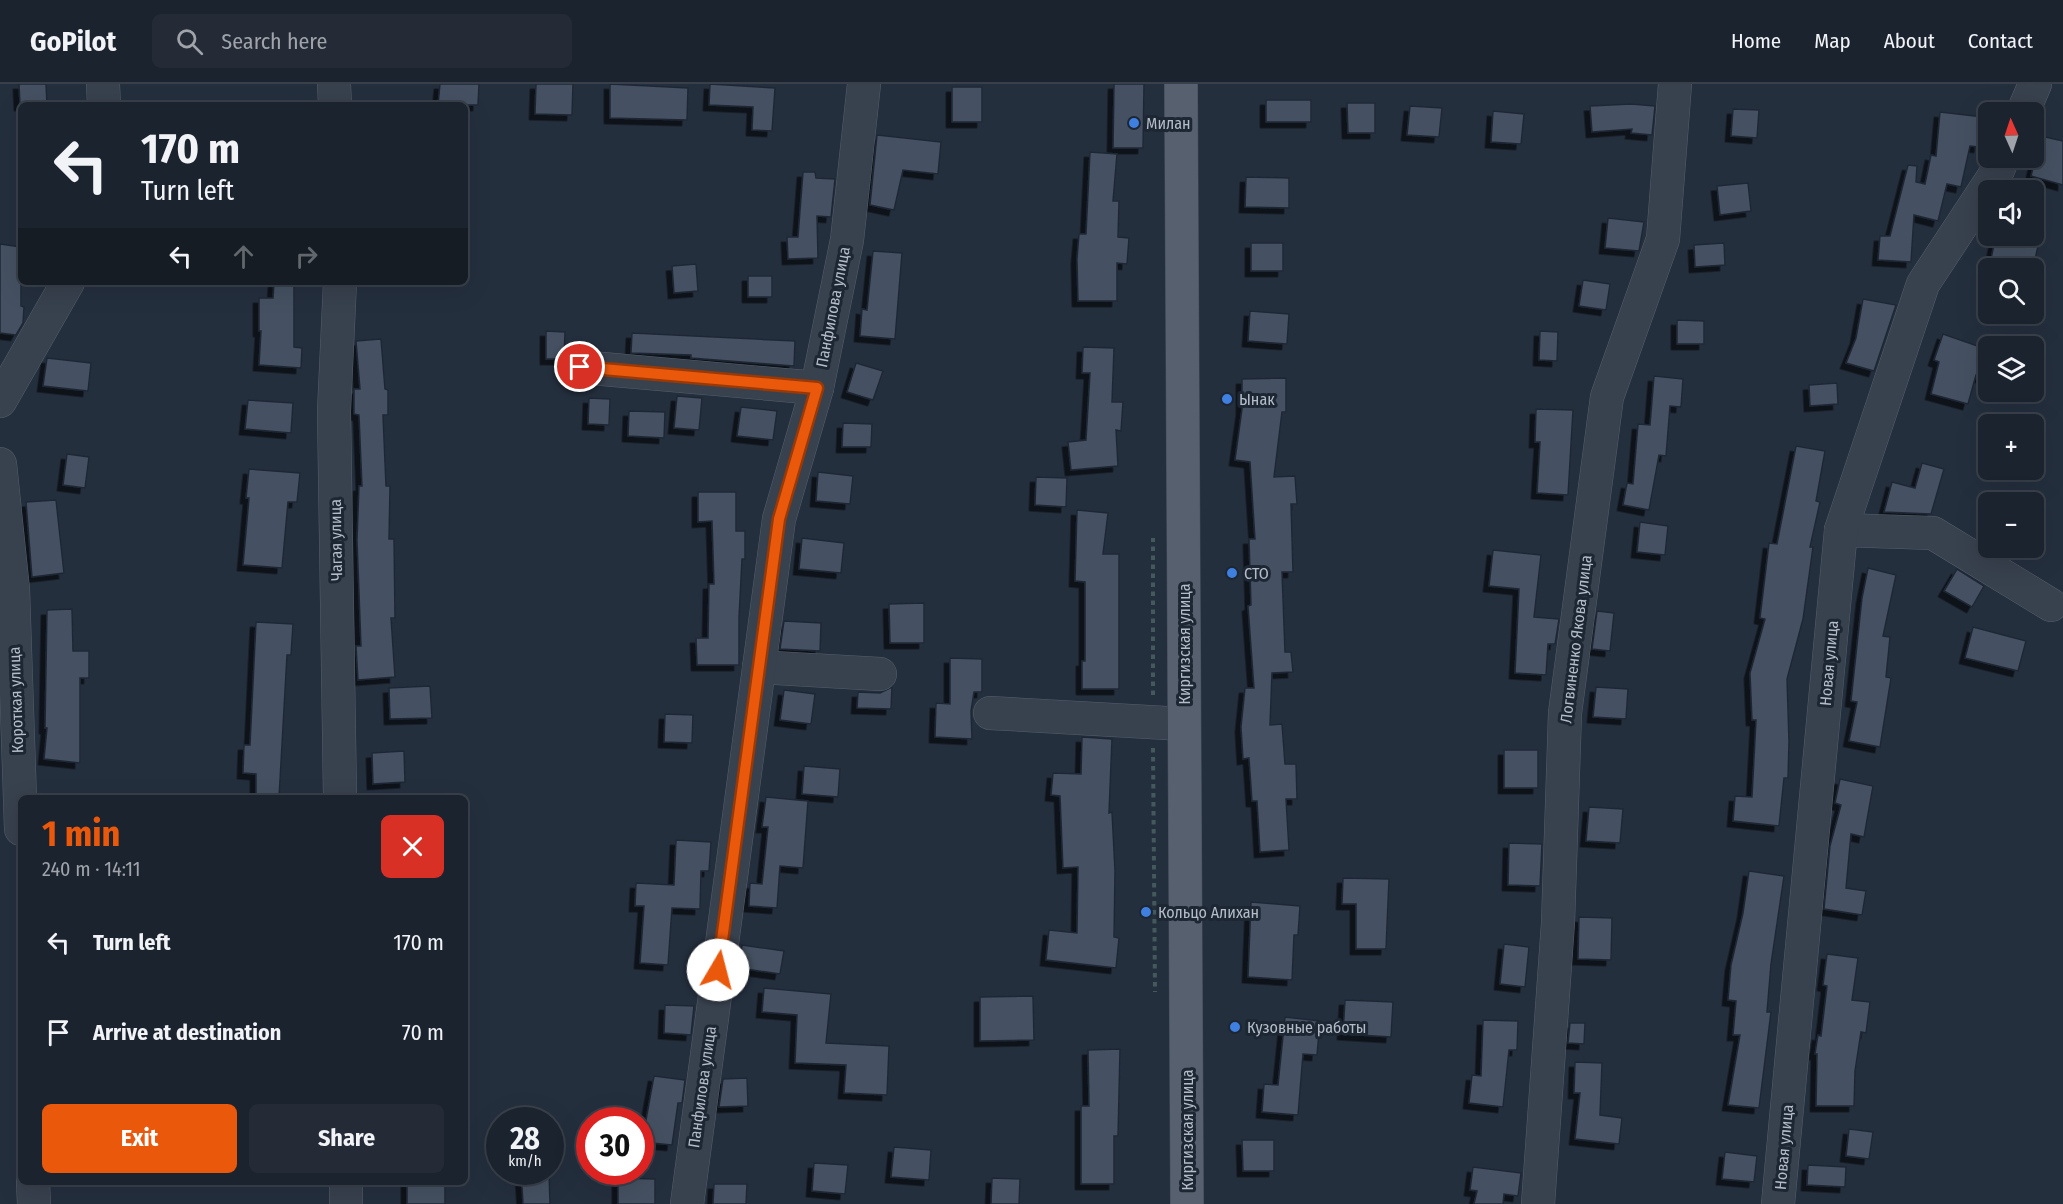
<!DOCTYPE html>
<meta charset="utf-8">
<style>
:root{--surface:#1b232e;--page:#242b36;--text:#f1f3f6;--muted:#a0a4aa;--line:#39404a;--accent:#ea580c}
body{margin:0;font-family:"Fira Sans Condensed",sans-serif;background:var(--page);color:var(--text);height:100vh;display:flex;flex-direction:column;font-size:22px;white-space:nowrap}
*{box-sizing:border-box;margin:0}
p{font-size:20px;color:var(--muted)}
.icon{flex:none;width:33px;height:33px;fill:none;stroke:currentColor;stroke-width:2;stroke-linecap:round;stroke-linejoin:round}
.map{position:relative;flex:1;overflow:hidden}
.drawer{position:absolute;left:18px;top:711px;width:450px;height:390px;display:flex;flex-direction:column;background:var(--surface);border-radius:9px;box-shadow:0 6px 24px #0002,0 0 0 2px var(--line)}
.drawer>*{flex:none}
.banner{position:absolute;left:18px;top:18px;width:450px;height:183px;border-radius:9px;box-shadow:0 6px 24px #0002,0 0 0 2px var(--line);background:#1b232e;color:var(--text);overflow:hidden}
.needle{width:39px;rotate:357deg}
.buttons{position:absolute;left:1978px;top:18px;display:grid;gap:12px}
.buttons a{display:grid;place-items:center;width:66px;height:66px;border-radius:9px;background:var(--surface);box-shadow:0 6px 24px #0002,0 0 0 2px var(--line);font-size:30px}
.speed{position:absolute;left:486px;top:1023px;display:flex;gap:12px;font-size:30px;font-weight:700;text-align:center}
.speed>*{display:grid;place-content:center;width:78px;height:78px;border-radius:50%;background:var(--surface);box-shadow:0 6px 24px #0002,0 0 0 2px var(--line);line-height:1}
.speed small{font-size:15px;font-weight:400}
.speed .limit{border:9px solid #d22;background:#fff;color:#111}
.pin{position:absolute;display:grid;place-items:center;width:51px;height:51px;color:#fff;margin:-26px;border:3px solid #fff;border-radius:50%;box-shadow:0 2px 6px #0007}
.me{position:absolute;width:66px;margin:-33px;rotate:8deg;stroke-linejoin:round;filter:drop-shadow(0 0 4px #0008)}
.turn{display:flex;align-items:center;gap:21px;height:126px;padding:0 24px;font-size:27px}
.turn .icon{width:78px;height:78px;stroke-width:2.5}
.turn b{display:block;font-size:42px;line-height:51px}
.lanes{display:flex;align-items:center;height:57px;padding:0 24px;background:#0003;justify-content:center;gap:30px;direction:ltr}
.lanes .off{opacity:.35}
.round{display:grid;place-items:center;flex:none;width:63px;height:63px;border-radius:9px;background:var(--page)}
.head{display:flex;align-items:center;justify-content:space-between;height:102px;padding:0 24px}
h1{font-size:36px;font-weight:700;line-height:45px;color:var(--accent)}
.cta{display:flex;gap:12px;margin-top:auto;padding:12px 24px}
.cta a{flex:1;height:69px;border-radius:9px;background:var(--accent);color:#fff;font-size:24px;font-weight:700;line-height:69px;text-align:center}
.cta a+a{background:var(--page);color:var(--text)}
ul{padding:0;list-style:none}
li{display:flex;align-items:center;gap:18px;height:90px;padding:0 24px}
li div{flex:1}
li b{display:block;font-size:22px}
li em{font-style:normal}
header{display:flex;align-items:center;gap:36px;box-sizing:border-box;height:84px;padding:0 30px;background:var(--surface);border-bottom:2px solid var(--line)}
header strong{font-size:28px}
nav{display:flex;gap:33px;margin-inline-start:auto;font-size:21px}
.search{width:420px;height:54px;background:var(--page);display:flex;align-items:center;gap:15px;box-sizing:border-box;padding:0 21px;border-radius:9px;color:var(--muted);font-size:22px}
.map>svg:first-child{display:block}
.building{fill:#455162;stroke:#1f2835;stroke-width:1.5;filter:url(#shadow)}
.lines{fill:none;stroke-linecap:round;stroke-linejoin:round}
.minor-casing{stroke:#565f6c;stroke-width:34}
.major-casing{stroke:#414a57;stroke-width:34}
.path{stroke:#44595c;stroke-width:4;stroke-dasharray:4.5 4.5;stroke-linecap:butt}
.minor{stroke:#38414e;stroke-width:33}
.major{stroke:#56606e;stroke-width:33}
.route-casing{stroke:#983908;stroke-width:15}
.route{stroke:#ea580c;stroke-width:10}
.shop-dot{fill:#3f7fe0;stroke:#1d2633;stroke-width:2}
.labels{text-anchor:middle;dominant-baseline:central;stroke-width:6;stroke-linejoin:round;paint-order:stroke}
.poi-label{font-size:16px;fill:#b4bcc9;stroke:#1d2633;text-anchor:start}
.street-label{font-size:16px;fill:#b4bcc9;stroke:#1d2633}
</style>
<header>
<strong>GoPilot</strong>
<div class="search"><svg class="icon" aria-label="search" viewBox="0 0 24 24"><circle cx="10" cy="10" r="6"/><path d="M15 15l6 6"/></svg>Search here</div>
<nav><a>Home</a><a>Map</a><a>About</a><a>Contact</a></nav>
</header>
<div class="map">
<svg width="2063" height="1120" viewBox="0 0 2063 1120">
<defs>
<filter id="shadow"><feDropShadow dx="-5.5" dy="5.5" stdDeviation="0" flood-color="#0009"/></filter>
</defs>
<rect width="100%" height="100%" fill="#242f3e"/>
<g class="building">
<polygon points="19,0 46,0 47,21 20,21"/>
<polygon points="440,0 479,0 478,21 438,21"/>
<polygon points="536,0 573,0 572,31 535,30"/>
<polygon points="610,0 688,4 687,36 610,34"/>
<polygon points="710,0 775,4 772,47 752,46 753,23 709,21"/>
<polygon points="1114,0 1144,0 1143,64 1113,64"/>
<rect x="952" y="3" width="30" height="35"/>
<rect x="1266" y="16" width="45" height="22"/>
<polygon points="1347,19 1375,19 1375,49 1348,49"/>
<polygon points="1631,20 1655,22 1652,51 1631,49 1632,45 1592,48 1590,22"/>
<polygon points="1410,22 1442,24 1439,53 1407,51"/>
<polygon points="1733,25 1759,26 1757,54 1731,52"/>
<polygon points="1493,27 1524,30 1521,60 1491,58"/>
<polygon points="1940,28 1983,33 1979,63 1970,62 1961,103 1947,100 1938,137 1914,131 1911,178 1878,176 1880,152 1890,152 1908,81 1917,82 1916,98 1925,100 1931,71 1936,72"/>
<polygon points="877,51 941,58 938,90 903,86 894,126 870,121"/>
<polygon points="2041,52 2063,57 2063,101 2031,92"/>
<polygon points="1090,68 1117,70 1113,117 1119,117 1118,153 1129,154 1127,180 1117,179 1117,217 1078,217 1077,175 1079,150 1086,150"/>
<polygon points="803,88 815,88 816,94 835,95 831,133 817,132 818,174 788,175 787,153 798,153"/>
<polygon points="1246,93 1289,94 1289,124 1245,123"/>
<polygon points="1748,99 1751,127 1720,131 1717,102"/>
<polygon points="1608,134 1644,138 1639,167 1605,164"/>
<polygon points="1996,152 2012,152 2039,158 2033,184 2016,184 1990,179"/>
<rect x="1251" y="159" width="32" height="28"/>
<polygon points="1724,159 1725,181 1695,183 1694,161"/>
<polygon points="0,160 21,163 21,222 24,223 23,239 16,251 0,249"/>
<polygon points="873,167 902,169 895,255 860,252 862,225 867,226"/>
<polygon points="696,180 698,207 674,209 672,182"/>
<rect x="748" y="192" width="24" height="21"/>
<polygon points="1583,196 1610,200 1606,226 1579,222"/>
<polygon points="274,198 294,198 294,263 302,264 301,284 259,281 261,247 259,247 259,214 273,214"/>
<polygon points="1863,215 1896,221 1874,287 1846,279 1856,254"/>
<polygon points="1250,227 1289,230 1287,260 1248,257"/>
<polygon points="1677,236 1704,237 1704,260 1677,260"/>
<polygon points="546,247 565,248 564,275 546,275"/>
<polygon points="1540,247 1558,248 1557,277 1539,276"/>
<polygon points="632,249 795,257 794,282 691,274 691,271 631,269"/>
<polygon points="1943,250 1989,266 1982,293 1976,291 1968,320 1931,310 1939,278 1934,276"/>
<polygon points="381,255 385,305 388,306 388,331 383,331 386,402 390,402 389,455 394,455 395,534 391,534 395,593 358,596 356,562 361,562 357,456 359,402 362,402 359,331 354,330 354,305 360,305 356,257"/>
<polygon points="1083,263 1114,264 1112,318 1123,318 1121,347 1116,346 1118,382 1071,386 1068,358 1086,356 1090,289 1082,289"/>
<polygon points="47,274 91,279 88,307 43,302"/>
<polygon points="856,279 883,287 873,316 847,308"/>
<polygon points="1654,292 1683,295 1681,323 1670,322 1666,372 1659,371 1649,426 1623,421 1627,399 1633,400 1638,340 1650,341"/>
<polygon points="1286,294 1286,328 1282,328 1274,393 1295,392 1297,420 1291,420 1293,488 1282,488 1285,568 1291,568 1293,588 1272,589 1270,641 1282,640 1285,680 1296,680 1297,715 1286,715 1289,766 1260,768 1257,717 1252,717 1249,674 1243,675 1241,643 1245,604 1254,604 1248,522 1251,521 1249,455 1255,455 1250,378 1235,376 1242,325 1242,295"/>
<polygon points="1837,299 1838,320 1810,322 1809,301"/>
<polygon points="677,312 702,314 699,346 674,344"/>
<polygon points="589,314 610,315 609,341 588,340"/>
<polygon points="248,316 293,319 291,349 245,345"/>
<polygon points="741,323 777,327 773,356 737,352"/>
<polygon points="1536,325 1573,326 1568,411 1537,409 1540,358 1535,358"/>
<polygon points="629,327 665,328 664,354 628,352"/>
<polygon points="843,339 872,340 871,363 842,363"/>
<polygon points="1796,362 1825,367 1816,417 1820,418 1810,463 1813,463 1803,535 1787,595 1789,657 1788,694 1784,694 1779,742 1733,737 1735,712 1752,713 1756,636 1752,636 1750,589 1765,535 1760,534 1769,459 1777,460"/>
<polygon points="67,370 89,373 85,404 63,401"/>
<polygon points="1922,379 1944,385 1931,430 1884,428 1892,398 1915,404"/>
<polygon points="249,385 300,389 297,418 288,418 282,484 243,481 249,414 246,414"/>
<polygon points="818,388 853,392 850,420 816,417"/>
<polygon points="1036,393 1067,394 1066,423 1035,421"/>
<polygon points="698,408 736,408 736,447 745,447 745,475 742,475 739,534 739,581 697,581 696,554 708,554 709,500 714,500 712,437 698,438"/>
<polygon points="56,416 64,489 32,493 26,418"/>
<polygon points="1077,426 1108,429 1103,470 1119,470 1119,605 1082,605 1082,577 1085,577 1085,498 1075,497"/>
<polygon points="1640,438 1668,442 1665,471 1637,468"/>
<polygon points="802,454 844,459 841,489 799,485"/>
<polygon points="1493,466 1541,471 1534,533 1559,535 1555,560 1548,560 1546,591 1515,589 1519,505 1489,502"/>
<polygon points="1868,484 1896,491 1883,552 1890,553 1886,593 1891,594 1880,663 1849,657 1857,618 1851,617 1862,514"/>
<polygon points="1957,485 1984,502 1972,523 1944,507"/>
<polygon points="924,519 924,559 890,559 889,520"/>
<polygon points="72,525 73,567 89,567 89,594 80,594 80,679 44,675 47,644 45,644 47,526"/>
<polygon points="1597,527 1614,529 1610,567 1592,565"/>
<polygon points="784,537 821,539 820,567 780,565"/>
<polygon points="256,538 293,540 291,571 287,571 279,714 256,714 256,690 243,689 244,661 250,661"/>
<polygon points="1973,543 2026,557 2018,587 1965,574"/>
<polygon points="950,574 982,575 982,608 974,608 971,627 972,655 935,653 936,619 950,620"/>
<polygon points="430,602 432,634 390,635 389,604"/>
<polygon points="892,603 891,625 857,624 858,608 880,609"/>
<polygon points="1596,603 1628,605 1626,635 1593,633"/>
<polygon points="784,606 815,610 811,640 780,636"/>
<polygon points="665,630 693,631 692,659 664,658"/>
<polygon points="1082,653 1112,655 1109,729 1112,728 1115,787 1114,853 1119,854 1116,884 1046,876 1049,846 1077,849 1078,783 1063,784 1060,712 1051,711 1053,689 1081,690"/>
<rect x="1504" y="666" width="34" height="38"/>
<polygon points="404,667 405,698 373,700 372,669"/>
<polygon points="804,682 840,685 838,713 802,710"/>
<polygon points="1840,695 1873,702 1864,753 1851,750 1846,804 1866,807 1862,831 1824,825 1830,762 1841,721 1835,719"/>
<polygon points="766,713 808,717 803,784 780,782 777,824 749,822 750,799 762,800 768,743 762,743"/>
<polygon points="1589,723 1623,725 1620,759 1586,757"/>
<polygon points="676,756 711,758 709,787 701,787 700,825 672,824 668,881 640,879 644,822 635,822 636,799 674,801"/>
<polygon points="1509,759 1542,760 1540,802 1508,801"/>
<polygon points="1749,787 1784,792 1771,880 1767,928 1771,928 1759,1024 1728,1021 1740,951 1733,951 1736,917 1728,916 1731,881 1743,829"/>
<polygon points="1343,794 1389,795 1386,865 1356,865 1356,820 1342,820"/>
<polygon points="1251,818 1300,822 1298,851 1294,851 1292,896 1248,893"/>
<polygon points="1579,833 1612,834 1611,876 1578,875"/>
<polygon points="1504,860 1529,863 1525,903 1500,900"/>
<polygon points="742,861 784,867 780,890 739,884"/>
<polygon points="1827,870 1858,874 1852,916 1870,918 1866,949 1861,948 1855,987 1854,1022 1816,1022 1817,970 1815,970 1818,951 1821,952 1827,902 1823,901"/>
<polygon points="764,904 831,910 826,959 889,962 887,1011 844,1009 846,981 795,979 797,931 762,928"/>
<polygon points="1033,912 1034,956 980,957 980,913"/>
<polygon points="1345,916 1393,918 1391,953 1343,950"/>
<polygon points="665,921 694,922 691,951 664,949"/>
<polygon points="1285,933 1320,937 1317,971 1303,970 1298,1031 1262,1028 1264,1000 1278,1001"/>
<polygon points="1483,936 1518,937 1517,966 1509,966 1503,1023 1469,1019 1472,991 1481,992"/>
<polygon points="1570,939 1585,939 1584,960 1568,959"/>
<polygon points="1120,965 1118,1052 1114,1052 1114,1100 1081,1100 1081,1022 1089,1022 1088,966"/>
<polygon points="1575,978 1602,979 1600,1031 1622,1034 1619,1060 1575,1055 1580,1009 1574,1009"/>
<polygon points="654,992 685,996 682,1019 678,1019 672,1061 642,1058"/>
<polygon points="747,994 748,1022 719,1023 723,995"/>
<polygon points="1849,1045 1873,1048 1869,1075 1846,1072"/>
<polygon points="1242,1056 1274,1056 1274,1087 1243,1087"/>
<polygon points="894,1063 931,1066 929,1096 891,1093"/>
<polygon points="1725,1068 1757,1072 1754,1098 1722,1095"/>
<polygon points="814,1079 848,1081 845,1110 812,1107"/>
<polygon points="1808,1081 1846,1083 1845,1103 1807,1101"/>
<polygon points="1473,1083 1521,1089 1518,1112 1504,1110 1503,1120 1474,1120 1477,1107 1470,1106"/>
<polygon points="521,1088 549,1088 550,1120 523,1120"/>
<polygon points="618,1094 655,1095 655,1120 618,1120"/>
<polygon points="992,1094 1020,1095 1019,1120 991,1120"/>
<rect x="407" y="1098" width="38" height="22"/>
<polygon points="714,1100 747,1100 746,1120 713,1120"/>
</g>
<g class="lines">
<defs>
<g id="minor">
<polyline points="103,0 104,21"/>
<polyline points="334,0 335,21"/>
<polyline points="2023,28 2035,0"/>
<polyline points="580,283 817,304"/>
<polyline points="0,317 68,198"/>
<polyline points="0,380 13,505 21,745"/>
<polyline points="1841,446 1933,449 2051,521"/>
<polyline points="759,583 880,590"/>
<polyline points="990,629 1184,640"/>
<polyline points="340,714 334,327 340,198"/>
<polyline points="33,1098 34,1120"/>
<polyline points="346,1098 346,1120"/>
<polyline points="687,1120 779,435 817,304 847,156 864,0"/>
<polyline points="1538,1120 1558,839 1565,629 1607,313 1663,155 1675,0"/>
<polyline points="1778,1120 1841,446 1923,200 1998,86 2003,74"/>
</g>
<polyline id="major" points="1181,0 1187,1120"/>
</defs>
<use href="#minor" class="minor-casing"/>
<use href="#major" class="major-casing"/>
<g class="path">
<polyline points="1153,611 1153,454"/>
<polyline points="1153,664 1155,908"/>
</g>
<use href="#minor" class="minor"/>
<use href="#major" class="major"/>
</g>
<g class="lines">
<defs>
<polyline id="route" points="580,283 817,304 779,435 718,886"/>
</defs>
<use href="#route" class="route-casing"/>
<use href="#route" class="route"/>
</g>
<g class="shop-dot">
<circle cx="1134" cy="39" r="6"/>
<circle cx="1227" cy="315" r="6"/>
<circle cx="1232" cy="489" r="6"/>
<circle cx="1146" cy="828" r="6"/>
<circle cx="1235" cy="943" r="6"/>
</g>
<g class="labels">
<g class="poi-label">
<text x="1146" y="39">Милан</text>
<text x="1239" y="315">Ынак</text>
<text x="1244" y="489">СТО</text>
<text x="1158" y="828">Кольцо Алихан</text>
<text x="1247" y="943">Кузовные работы</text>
</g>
<g class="street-label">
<text transform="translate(833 223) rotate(-79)">Панфилова улица</text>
<text transform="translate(336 456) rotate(-91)">Чагая улица</text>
<text transform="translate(1576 555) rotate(-83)">Логвиненко Якова улица</text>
<text transform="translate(1184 560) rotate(-90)">Киргизская улица</text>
<text transform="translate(1829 579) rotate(-85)">Новая улица</text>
<text transform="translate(16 616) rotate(-92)">Короткая улица</text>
<text transform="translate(702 1003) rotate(-82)">Панфилова улица</text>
<text transform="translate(1187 1046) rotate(-90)">Киргизская улица</text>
<text transform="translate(1784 1063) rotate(-85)">Новая улица</text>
</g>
</g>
</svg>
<div class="buttons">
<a><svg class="needle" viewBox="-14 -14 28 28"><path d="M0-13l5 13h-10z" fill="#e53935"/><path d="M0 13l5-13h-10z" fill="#a0a4aa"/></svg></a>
<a><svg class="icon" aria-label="sound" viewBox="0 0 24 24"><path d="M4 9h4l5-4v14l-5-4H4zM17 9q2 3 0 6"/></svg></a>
<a><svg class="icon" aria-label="search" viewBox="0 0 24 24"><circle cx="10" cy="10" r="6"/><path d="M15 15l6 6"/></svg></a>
<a><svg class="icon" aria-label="layers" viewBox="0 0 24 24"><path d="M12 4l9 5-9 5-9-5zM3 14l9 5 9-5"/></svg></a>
<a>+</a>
<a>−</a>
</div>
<div class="speed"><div>28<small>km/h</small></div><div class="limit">30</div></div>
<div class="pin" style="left:580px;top:283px;background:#d93025"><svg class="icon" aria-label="arrive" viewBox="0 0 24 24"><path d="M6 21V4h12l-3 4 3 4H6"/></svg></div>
<svg class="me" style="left:718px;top:886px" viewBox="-20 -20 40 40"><circle r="19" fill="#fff"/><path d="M0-13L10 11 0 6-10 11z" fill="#ea580c"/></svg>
<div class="banner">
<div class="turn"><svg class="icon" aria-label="left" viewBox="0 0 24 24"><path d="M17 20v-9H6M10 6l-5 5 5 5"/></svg><div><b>170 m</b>Turn left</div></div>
<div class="lanes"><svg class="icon" aria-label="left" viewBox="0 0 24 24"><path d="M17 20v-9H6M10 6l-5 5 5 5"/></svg><svg class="icon off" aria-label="ahead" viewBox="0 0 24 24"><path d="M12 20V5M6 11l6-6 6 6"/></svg><svg class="icon off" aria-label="right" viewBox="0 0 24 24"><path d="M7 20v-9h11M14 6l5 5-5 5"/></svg></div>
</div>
<section class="drawer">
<div class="head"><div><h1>1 min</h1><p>240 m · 14:11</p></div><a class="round" style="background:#d93025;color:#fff"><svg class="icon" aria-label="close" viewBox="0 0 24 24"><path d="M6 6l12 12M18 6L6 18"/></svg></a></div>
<ul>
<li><svg class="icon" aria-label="left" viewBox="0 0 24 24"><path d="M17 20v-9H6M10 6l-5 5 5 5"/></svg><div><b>Turn left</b></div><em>170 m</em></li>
<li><svg class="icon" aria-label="arrive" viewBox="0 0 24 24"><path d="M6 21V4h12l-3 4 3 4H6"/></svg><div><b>Arrive at destination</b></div><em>70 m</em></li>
</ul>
<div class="cta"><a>Exit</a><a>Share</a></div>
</section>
</div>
